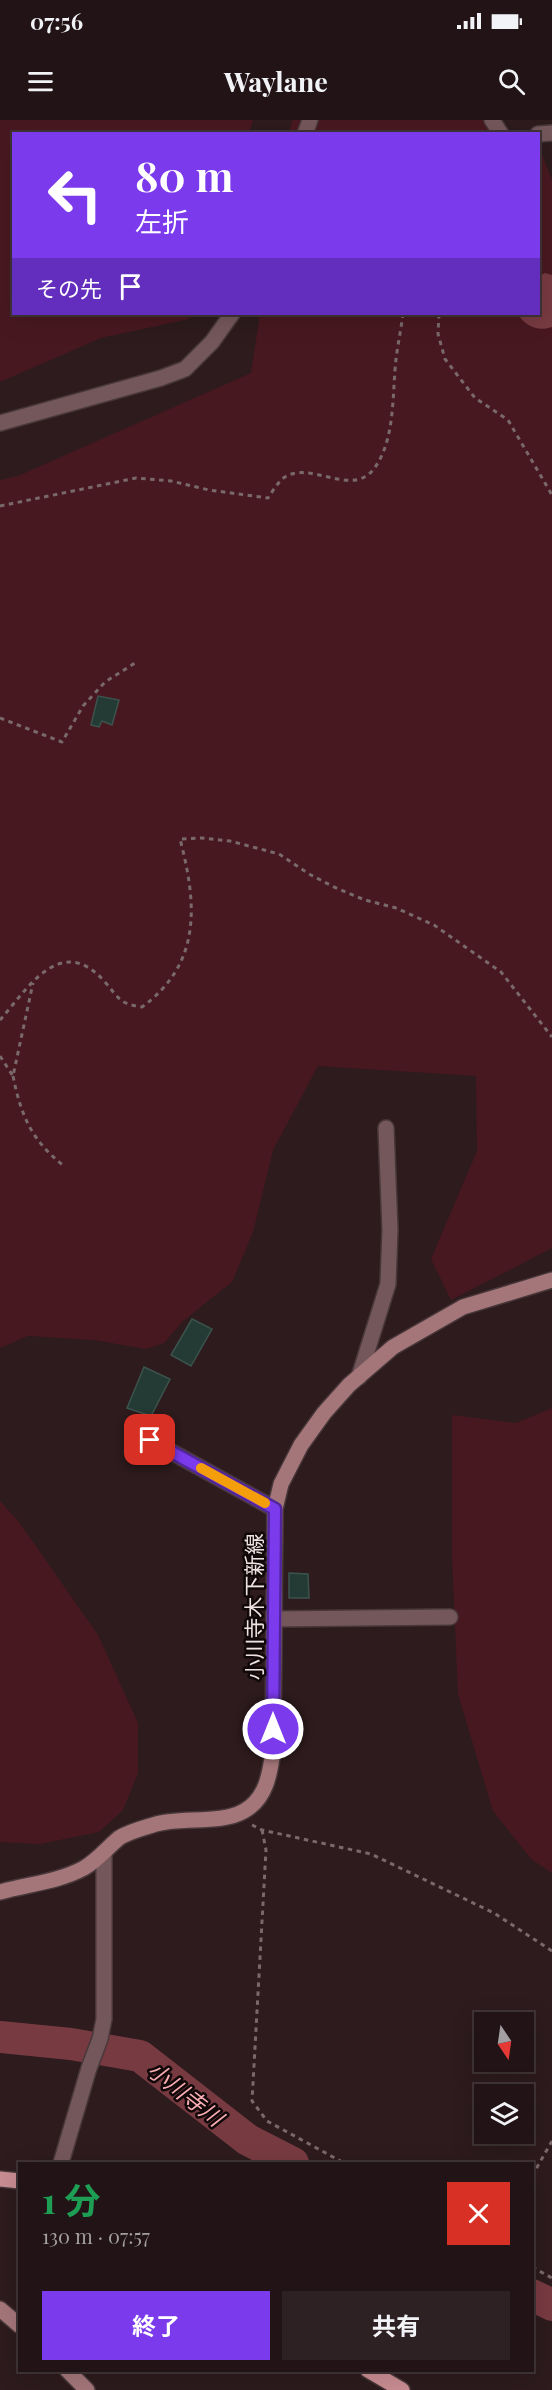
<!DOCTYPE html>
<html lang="ja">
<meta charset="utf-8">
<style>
:root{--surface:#221416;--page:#2e2123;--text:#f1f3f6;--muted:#a29ea1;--line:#3f3335;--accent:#7c3aed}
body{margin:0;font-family:"Playfair Display","Noto Sans JP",serif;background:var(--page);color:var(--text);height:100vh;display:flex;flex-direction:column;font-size:22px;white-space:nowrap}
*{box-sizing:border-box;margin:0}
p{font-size:20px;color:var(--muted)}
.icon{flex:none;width:33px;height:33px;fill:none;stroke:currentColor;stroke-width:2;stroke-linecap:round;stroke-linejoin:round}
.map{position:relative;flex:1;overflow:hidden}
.panel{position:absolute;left:18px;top:2042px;width:516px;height:210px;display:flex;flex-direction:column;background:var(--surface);border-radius:0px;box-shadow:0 6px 24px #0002,0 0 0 2px var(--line)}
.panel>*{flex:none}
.banner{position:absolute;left:12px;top:12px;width:528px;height:183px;border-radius:0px;box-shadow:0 6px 24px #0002,0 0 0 2px var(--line);background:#7c3aed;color:#fff;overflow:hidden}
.needle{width:39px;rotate:167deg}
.buttons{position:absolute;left:474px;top:1892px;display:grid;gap:12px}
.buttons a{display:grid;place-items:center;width:60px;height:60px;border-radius:0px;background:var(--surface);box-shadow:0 6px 24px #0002,0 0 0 2px var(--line);font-size:30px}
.pin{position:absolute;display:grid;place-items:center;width:51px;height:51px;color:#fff;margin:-26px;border-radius:12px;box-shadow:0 3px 9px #0006}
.me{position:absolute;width:66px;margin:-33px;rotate:0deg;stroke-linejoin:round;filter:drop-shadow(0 0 4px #0008)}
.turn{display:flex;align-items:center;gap:21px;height:126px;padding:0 24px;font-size:27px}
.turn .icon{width:78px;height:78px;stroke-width:2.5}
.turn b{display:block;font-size:42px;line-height:51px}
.then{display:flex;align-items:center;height:57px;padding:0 24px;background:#0003;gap:12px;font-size:22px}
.round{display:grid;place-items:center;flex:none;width:63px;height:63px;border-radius:0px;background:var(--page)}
.head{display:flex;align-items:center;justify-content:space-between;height:102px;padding:0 24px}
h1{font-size:36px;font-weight:700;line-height:45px;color:#1e9e55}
.action{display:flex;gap:12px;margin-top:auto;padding:12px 24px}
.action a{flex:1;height:69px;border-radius:0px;background:var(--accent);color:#fff;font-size:24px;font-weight:700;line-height:69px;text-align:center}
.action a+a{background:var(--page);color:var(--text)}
.status{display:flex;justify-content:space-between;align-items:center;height:42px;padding:0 30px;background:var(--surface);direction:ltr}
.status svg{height:16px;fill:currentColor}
header{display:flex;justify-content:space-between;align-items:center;height:78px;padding:0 24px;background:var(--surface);font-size:27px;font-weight:700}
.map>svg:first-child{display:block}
.green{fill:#481820}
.water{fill:#773a41}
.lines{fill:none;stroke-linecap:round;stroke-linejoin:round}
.river{stroke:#773a41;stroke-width:32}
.building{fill:#243a35;stroke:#3c534d;stroke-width:1.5}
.minor-casing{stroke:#483739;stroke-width:18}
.secondary-casing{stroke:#483739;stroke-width:18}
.primary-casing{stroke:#483739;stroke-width:18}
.path{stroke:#79696a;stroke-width:3;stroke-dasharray:4.5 4.5;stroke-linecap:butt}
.minor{stroke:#74575a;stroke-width:15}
.secondary{stroke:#a4767a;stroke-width:15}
.primary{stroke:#c98d92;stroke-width:15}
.route-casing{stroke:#51269a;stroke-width:15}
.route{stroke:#7c3aed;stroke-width:10}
.slow{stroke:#f59e0b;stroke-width:10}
.labels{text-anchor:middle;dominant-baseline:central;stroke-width:5;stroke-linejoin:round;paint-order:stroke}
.street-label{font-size:21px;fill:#efe2e3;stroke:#100809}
.water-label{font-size:22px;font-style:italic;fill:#fbadb3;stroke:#100809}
</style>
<div class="status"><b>07:56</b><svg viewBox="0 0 49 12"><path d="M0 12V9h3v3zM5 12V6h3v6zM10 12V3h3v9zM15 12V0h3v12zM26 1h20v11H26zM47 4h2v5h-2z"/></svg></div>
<header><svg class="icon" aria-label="menu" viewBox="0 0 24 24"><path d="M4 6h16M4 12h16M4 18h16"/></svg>Waylane<svg class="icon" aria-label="search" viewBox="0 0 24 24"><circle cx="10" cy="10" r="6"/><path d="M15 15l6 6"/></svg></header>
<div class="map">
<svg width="552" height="2270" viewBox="0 0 552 2270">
<rect width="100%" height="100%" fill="#2d1b1d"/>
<g class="green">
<polygon points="0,0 253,0 249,13 14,14 14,194 191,194 189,199 101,218 0,262"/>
<polygon points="292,0 484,0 508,13 289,14"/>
<polygon points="539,31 541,32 552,60 552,1128 451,1180 431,1139 477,1031 476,956 318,946 273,1030 253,1112 232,1162 183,1201 164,1223 146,1229 94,1220 28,1216 0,1228 0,360 18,356 251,253 260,194 538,194"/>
<polygon points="552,1288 552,1753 531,1739 493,1691 458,1574 452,1435 452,1295 516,1303"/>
<polygon points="0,1381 19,1402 98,1515 138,1603 138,1653 123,1690 99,1712 40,1724 0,1722"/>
</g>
<path class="water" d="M545 153 552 155V207C538 212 525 206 518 194H538L539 156Z"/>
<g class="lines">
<g class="river">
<polyline points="0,1917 71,1924 140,1936 248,2020 293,2043"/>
<polyline points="532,2175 552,2185"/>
</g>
</g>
<g class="building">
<polygon points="98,576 119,580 112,605 102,601 99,607 91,605"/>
<polygon points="192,1199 212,1209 191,1246 171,1235"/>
<polygon points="144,1247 170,1259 151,1296 127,1288"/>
<polygon points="289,1453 308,1454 309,1478 289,1478"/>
</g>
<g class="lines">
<defs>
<g id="minor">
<polyline points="492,0 501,14"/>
<polyline points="305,14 310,0"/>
<polyline points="538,14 552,13"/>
<polyline points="0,303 161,258 185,249 212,222 232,194"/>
<polyline points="359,1257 388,1164 390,1110 386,1008"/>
<polyline points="150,1320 275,1389"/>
<polyline points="274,1499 450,1497"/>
<polyline points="61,2043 89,1948 100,1919 104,1899 104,1734"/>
</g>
<g id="secondary">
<path d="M0 1772C28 1764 58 1762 84 1748 98 1740 107 1728 119 1718 128 1712 143 1708 153 1705 180 1696 220 1705 244 1691 266 1679 270 1654 273 1631L275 1389 281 1364 301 1325 324 1293 349 1265 393 1227 463 1187 552 1160"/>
<polyline points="0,2189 20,2206"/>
<polyline points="67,2250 87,2270"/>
</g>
<g id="primary">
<polyline points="0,2059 20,2061"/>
<polyline points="368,2250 402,2270"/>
</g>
</defs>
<use href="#minor" class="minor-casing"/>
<use href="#secondary" class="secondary-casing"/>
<use href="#primary" class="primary-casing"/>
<g class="path">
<polyline points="439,194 438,214 445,239 475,278 508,300 552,375"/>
<path d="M0 386 136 358 171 361 209 370 268 378C272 372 277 364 282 359 308 338 350 378 373 350 396 321 392 273 396 239 398 224 401 209 403 194"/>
<polyline points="0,598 62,622 83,586 105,562 135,543"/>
<path d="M0 900C28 868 61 812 105 862 119 878 119 884 142 887 202 843 197 784 180 719L201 718 230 721 279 734 309 754 334 767 365 780 396 788 434 805 501 852 552 917"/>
<polyline points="0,936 13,956 33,863"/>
<path d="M13 956C21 996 32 1021 64 1046"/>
<polyline points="252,1705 262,1710 371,1734 494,1793 552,1831"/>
<polyline points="262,1710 266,1730 252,1981 267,2001 344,2043"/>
<polyline points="532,2056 552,2021"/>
<polyline points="532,2147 552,2158"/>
</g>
<use href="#minor" class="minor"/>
<use href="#secondary" class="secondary"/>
<use href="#primary" class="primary"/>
</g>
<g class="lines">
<defs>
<polyline id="route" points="150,1320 275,1389 273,1609"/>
</defs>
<use href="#route" class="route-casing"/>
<use href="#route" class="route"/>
<polyline class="slow" points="201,1348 265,1383"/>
</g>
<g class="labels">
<g class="street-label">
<text transform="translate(253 1487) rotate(-90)">小川寺木下新線</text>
</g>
<g class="water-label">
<text transform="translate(186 1973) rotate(38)">小川寺川</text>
</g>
</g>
</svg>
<div class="buttons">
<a><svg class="needle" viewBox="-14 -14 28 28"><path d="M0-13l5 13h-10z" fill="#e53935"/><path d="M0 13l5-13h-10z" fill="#a29ea1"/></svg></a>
<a><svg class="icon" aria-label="layers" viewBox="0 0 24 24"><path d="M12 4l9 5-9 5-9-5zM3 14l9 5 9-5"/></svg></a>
</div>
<div class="pin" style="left:150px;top:1320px;background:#d93025"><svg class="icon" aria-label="arrive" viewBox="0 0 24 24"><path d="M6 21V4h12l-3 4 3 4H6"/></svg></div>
<svg class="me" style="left:273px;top:1609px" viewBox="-20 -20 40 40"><circle r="17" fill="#7c3aed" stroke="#fff" stroke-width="3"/><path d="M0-11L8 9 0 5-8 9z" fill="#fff"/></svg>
<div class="banner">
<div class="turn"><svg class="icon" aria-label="left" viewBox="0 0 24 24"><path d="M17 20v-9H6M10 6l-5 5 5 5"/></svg><div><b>80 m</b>左折</div></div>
<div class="then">その先<svg class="icon" aria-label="arrive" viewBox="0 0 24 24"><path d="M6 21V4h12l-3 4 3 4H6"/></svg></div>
</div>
<section class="panel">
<div class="head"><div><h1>1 分</h1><p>130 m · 07:57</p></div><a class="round" style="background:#d93025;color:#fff"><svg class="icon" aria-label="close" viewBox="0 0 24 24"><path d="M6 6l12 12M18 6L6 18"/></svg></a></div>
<div class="action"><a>終了</a><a>共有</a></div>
</section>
</div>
